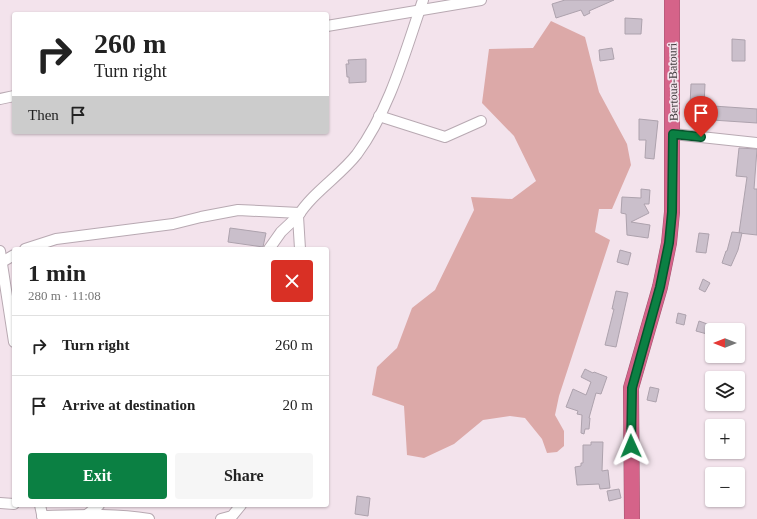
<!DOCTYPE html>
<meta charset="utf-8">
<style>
:root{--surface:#fff;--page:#f6f6f6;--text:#222;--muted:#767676;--line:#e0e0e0;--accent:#0b8043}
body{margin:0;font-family:"Times New Roman",serif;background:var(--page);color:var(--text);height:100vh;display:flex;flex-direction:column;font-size:15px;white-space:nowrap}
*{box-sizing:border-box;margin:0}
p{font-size:13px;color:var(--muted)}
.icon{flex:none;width:22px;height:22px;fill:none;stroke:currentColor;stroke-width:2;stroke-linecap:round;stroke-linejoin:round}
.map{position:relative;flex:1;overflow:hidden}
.sheet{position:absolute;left:12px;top:247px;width:317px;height:260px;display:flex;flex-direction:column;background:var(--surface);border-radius:4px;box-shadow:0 1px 3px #0004}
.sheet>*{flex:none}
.hud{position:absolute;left:12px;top:12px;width:317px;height:122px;border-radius:4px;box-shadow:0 1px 3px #0004;background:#fff;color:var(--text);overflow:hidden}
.needle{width:26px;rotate:270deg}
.tools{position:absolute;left:705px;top:323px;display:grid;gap:8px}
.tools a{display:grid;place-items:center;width:40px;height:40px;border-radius:4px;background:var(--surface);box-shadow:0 1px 3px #0004;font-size:20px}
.pin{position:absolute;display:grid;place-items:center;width:34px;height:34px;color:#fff;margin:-41px -17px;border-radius:50% 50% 50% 0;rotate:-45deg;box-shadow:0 0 4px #0007}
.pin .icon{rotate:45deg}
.me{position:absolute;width:44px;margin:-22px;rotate:359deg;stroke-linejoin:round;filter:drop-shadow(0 0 3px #0008)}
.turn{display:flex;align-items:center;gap:14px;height:84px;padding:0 16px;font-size:18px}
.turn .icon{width:52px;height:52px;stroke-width:2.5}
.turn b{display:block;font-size:28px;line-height:34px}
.then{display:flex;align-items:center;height:38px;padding:0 16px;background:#0003;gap:8px;font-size:15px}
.round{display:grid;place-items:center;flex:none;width:42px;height:42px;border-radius:4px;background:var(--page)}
.headline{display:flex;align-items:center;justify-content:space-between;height:68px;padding:0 16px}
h1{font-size:24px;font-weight:600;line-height:30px}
.cta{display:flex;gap:8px;margin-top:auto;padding:8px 16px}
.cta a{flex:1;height:46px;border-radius:4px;background:var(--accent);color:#fff;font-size:16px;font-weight:600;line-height:46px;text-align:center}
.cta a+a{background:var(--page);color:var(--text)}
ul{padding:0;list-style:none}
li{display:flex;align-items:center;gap:12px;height:60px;padding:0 16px;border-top:1px solid var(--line)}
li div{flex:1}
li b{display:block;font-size:15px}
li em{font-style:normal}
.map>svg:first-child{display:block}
.green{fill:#dca9a8}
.building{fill:#cabfcb;stroke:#ada2ad}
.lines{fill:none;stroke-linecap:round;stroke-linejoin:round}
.minor-casing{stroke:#b8a9b2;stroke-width:12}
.highway-casing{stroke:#a0546e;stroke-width:16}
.minor{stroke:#fff;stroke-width:10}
.highway{stroke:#d56389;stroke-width:15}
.route-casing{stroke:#07532c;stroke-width:10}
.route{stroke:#0b8043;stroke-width:7}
.labels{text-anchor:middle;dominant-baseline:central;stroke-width:3.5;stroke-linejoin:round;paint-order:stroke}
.street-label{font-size:12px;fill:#3e383b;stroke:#f3e3ec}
</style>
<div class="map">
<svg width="757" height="519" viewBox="0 0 757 519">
<rect width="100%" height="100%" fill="#f3e3ec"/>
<polygon class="green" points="551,21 585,37 599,92 627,144 631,165 612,209 599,209 595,232 610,240 559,396 555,415 564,431 564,446 557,452 547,453 542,439 525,418 510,416 483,420 454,444 424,458 407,455 404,406 372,395 377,367 397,348 412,308 435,290 474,210 471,197 512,199 536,181 514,136 482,103 489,49 533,48"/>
<g class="building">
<polygon points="565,0 614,0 589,11 590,13 584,16 581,10 556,18 552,4"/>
<polygon points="625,18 642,19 641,34 625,34"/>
<polygon points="732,39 745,40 745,61 732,61"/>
<polygon points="612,48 614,59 600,61 599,50"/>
<polygon points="366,59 366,82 349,83 349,77 347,77 346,64 349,64 348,60"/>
<polygon points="691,84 705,84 704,106 690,105"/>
<polygon points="713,106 757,109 757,123 712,120"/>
<polygon points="639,119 658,121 654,159 645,158 646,140 639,140"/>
<polygon points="739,148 757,149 754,189 757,189 757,235 739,233 747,177 736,176"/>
<polygon points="641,189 650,190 649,204 644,204 649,213 631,222 650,225 648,238 627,235 626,214 621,213 622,197 641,198"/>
<polygon points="230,228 266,233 263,247 228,242"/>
<polygon points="732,232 742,233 738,250 731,266 722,263 726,251 727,251"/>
<polygon points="699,233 709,234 706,253 696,252"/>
<polygon points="620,250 631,253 628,265 617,262"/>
<polygon points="703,279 710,283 705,292 699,289"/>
<polygon points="616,291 628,293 616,347 605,345 614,309 612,309"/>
<polygon points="678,313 686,315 684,325 676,323"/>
<polygon points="699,321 710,325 707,334 696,331"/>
<polygon points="585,369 593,373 594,372 607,377 601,394 596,393 589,418 590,418 589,429 585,429 584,434 581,433 582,415 577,414 578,411 566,407 573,389 586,395 591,382 581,377"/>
<polygon points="650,387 659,389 656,402 647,400"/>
<polygon points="591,442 603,442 602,471 608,470 610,488 600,489 599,484 577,485 575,467 581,466 581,463 583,463 583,445 591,445"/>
<polygon points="619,489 621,498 609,501 607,491"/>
<polygon points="357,496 370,498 368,516 355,514"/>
</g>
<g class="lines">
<defs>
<g id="minor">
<polyline points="327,26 481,0"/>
<polyline points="0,99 14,96"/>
<polyline points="379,116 445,137 481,121"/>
<polyline points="673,134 757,143"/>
<polyline points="25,249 56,239 173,224 201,217 238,210 300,213"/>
<polyline points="269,249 281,232 298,216"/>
<path d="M300 249 298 216C313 192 340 176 357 154 390 109 405 52 423 0"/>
<polyline points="0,251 14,342"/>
<polyline points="2,262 14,255"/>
<polyline points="0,503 14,504"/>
<polyline points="40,505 43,519"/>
<path d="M42 516C77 515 115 513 149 519"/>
<polyline points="84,517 99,505"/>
<polyline points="221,519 232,516 241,505"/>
</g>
<polyline id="highway" points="632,519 631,388 660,287 669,243 672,212 672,0"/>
</defs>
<use href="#minor" class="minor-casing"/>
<use href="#highway" class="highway-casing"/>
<use href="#minor" class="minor"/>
<use href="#highway" class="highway"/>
</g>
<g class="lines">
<defs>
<polyline id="route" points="631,446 632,388 660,287 669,243 672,212 673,134 701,137"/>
</defs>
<use href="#route" class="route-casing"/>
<use href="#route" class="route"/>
</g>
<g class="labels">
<g class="street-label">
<text transform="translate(673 82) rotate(-91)">Bertoua-Batouri</text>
</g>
</g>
</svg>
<div class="tools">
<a><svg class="needle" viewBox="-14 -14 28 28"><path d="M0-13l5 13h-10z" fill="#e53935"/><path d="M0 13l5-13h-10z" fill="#767676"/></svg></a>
<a><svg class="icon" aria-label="layers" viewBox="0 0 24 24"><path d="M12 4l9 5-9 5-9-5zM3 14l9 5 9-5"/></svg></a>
<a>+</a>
<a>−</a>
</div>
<div class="pin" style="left:701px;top:137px;background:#d93025"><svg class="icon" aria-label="arrive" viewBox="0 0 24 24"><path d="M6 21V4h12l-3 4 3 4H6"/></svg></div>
<svg class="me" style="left:631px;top:446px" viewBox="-20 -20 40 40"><path d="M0-17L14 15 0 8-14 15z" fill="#0b8043" stroke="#fff" stroke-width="4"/></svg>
<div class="hud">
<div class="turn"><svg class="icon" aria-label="right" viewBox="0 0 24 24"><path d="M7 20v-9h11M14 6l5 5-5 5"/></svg><div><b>260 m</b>Turn right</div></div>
<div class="then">Then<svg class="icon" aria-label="arrive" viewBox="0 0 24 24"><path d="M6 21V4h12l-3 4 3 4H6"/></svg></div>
</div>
<section class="sheet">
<div class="headline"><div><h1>1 min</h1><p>280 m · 11:08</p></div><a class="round" style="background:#d93025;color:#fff"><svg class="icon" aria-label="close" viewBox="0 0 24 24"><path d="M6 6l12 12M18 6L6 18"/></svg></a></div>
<ul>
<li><svg class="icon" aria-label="right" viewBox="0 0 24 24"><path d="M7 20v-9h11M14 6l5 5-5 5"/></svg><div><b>Turn right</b></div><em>260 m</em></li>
<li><svg class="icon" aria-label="arrive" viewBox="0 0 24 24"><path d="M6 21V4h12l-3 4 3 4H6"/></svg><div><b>Arrive at destination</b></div><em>20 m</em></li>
</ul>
<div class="cta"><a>Exit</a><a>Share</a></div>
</section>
</div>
